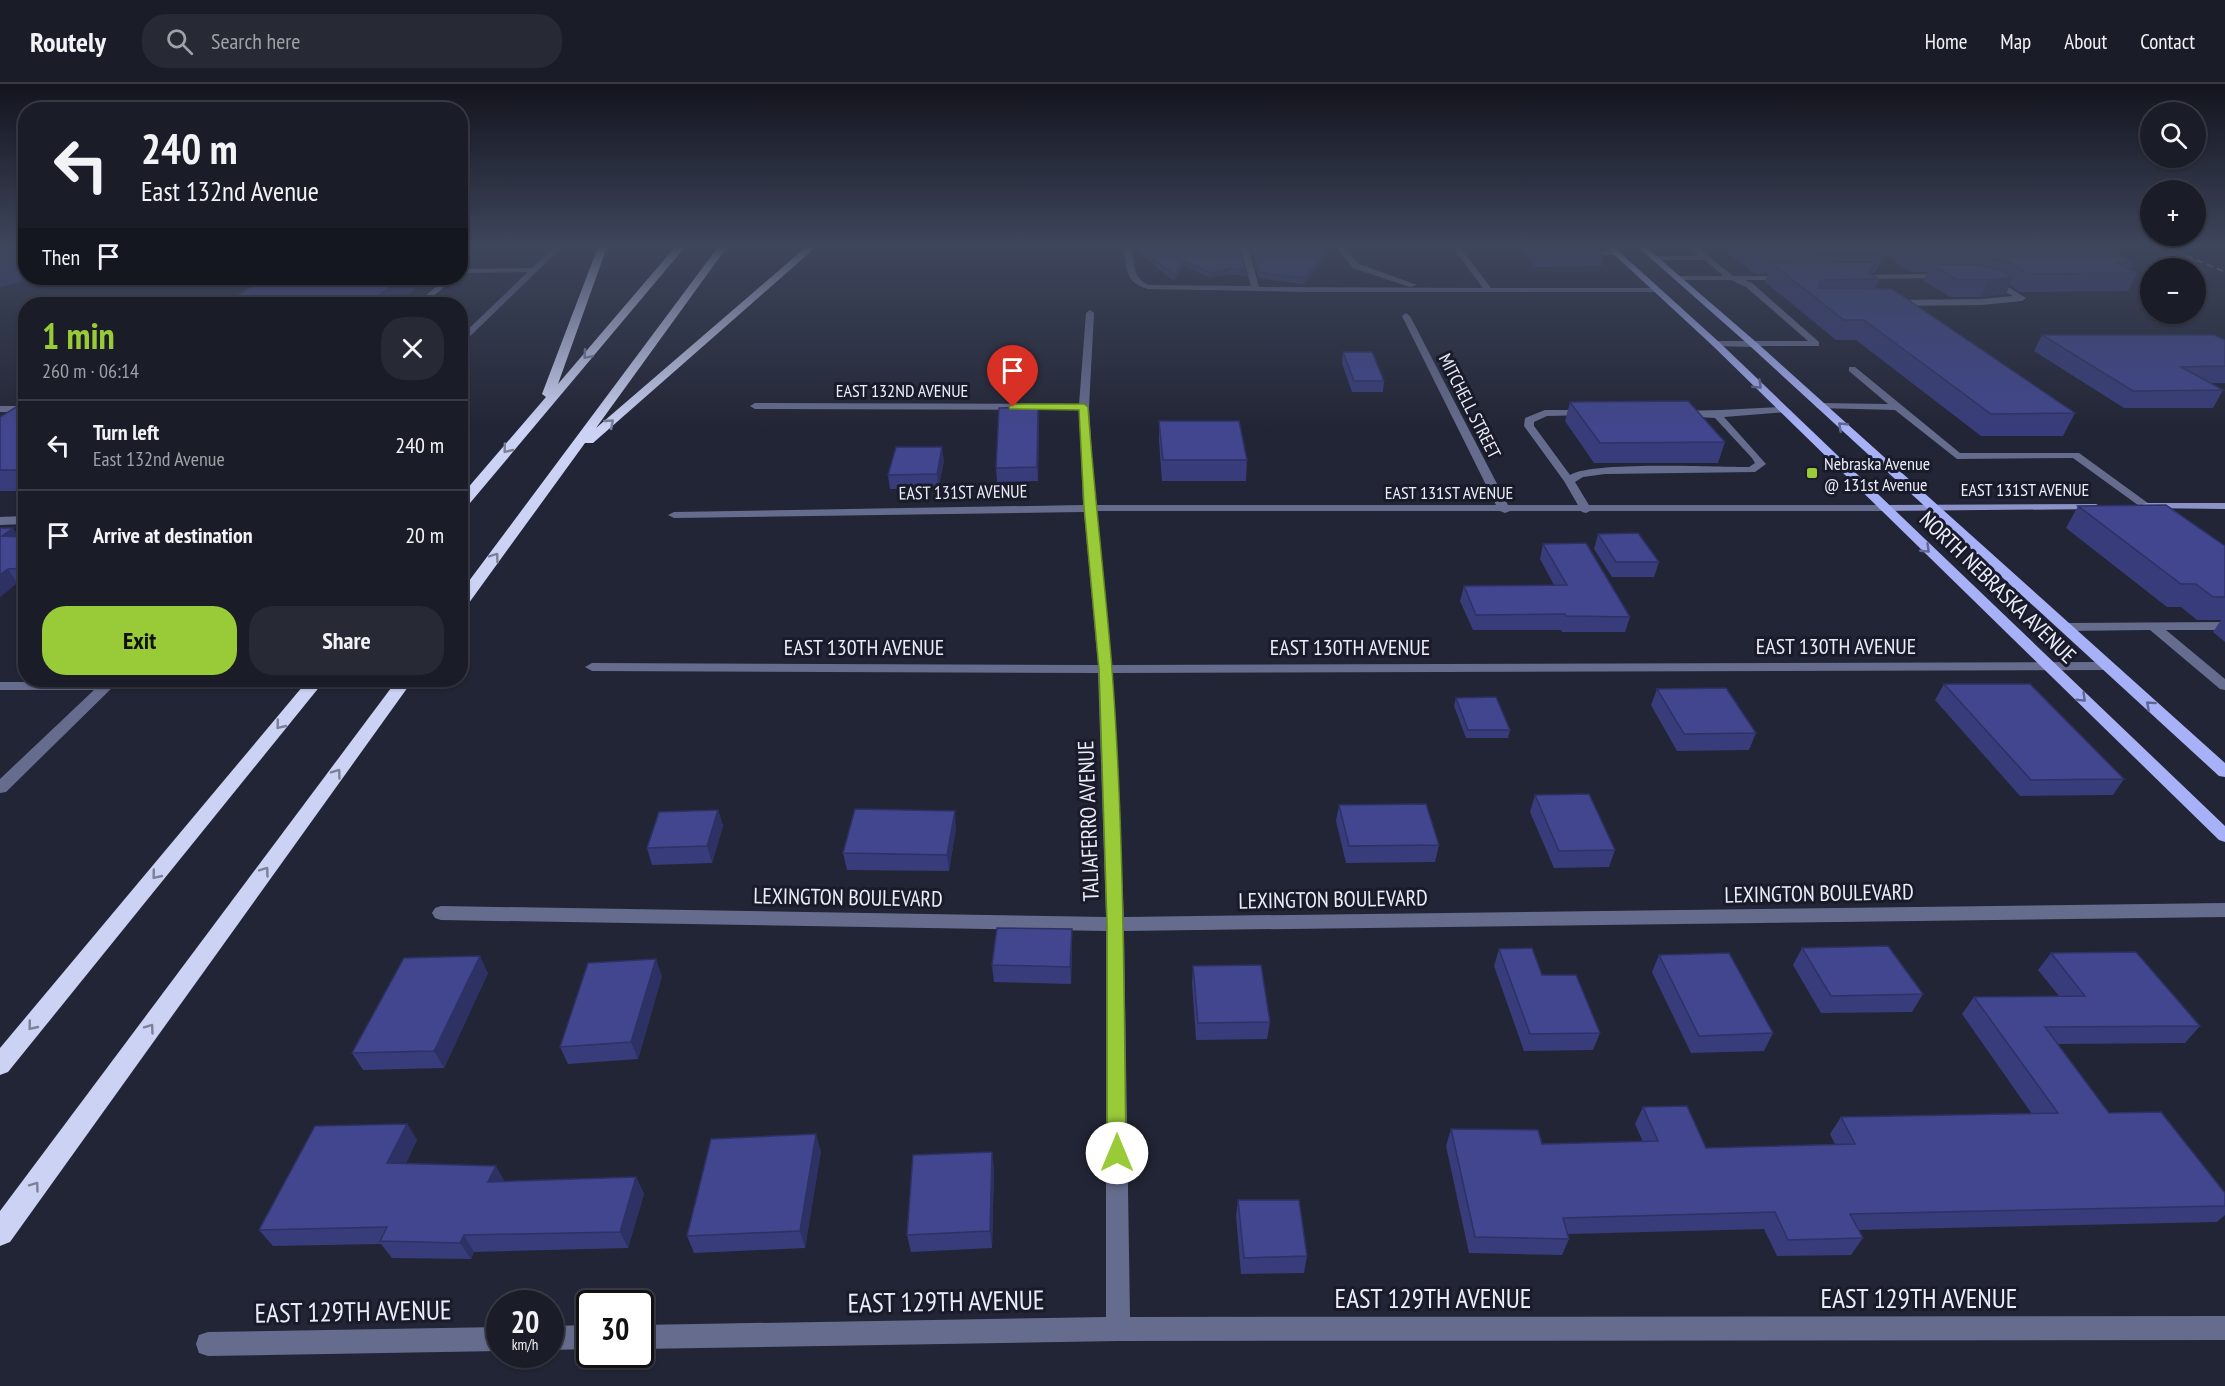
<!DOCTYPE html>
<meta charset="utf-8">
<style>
:root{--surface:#1a1c28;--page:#272934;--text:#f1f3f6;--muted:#9fa1a8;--line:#383a45;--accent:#98cb37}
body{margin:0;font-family:"PT Sans Narrow",sans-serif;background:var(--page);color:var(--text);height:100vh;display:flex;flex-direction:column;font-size:22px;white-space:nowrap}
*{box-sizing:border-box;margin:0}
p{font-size:20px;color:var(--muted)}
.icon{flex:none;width:33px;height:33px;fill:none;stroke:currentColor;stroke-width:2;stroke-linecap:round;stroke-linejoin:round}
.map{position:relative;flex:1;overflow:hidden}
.details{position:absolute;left:18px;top:213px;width:450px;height:390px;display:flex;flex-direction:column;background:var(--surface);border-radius:24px;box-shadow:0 2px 4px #0004,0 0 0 2px var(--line)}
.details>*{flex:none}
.hud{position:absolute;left:18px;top:18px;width:450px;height:183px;border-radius:24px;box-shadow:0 2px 4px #0004,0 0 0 2px var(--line);background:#1a1c28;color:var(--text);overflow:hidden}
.tools{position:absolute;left:2140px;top:18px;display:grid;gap:12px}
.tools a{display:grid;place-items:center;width:66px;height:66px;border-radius:50%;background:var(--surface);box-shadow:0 2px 4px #0004,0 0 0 2px var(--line);font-size:30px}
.speed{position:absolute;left:486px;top:1206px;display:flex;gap:12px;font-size:30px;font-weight:700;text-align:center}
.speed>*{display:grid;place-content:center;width:78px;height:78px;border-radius:50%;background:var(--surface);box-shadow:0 2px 4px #0004,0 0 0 2px var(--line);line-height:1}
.speed small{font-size:15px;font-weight:400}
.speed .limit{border:3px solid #111;border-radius:9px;background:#fff;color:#111}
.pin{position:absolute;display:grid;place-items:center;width:51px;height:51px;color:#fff;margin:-62px -26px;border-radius:50% 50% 50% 0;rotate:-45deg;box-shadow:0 0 6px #0007}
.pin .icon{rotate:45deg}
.me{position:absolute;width:66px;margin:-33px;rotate:0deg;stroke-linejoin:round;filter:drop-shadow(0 0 4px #0008)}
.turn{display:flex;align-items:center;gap:21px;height:126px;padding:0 24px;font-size:27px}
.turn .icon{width:78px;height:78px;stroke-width:2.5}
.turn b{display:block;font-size:42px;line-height:51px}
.then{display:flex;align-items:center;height:57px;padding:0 24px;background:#0003;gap:12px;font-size:22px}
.round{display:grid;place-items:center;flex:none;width:63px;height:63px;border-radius:24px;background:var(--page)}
.overview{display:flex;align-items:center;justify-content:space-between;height:102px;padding:0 24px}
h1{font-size:36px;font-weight:700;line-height:45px;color:var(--accent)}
.cta{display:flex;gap:12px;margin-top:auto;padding:12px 24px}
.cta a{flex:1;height:69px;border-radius:24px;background:var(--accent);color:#111;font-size:24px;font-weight:700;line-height:69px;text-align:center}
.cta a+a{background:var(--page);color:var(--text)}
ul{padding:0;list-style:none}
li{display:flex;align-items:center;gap:18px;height:90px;padding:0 24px;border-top:2px solid var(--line)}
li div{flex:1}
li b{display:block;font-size:22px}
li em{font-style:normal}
header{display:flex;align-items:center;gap:36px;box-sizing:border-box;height:84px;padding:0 30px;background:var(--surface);border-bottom:2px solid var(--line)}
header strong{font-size:28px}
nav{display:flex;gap:33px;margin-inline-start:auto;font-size:21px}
.search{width:420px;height:54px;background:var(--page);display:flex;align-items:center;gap:15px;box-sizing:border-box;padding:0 21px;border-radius:24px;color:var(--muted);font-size:22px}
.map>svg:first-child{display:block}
.green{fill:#343973}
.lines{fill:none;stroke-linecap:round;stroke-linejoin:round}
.lane{fill:#666c8d;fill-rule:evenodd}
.street{fill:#666c8d;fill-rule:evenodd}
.secondary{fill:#8b93c9;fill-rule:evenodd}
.primary{fill:#a7b1f7;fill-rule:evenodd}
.highway{fill:#ccd2f4;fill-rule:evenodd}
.rail{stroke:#848794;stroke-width:2;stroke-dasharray:7 4;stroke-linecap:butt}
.wall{fill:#383c7a}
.shaded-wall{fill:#2e3163}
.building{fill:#41468e;stroke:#2e3163;stroke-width:1.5}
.oneway{stroke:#7b8099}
.oneway2{stroke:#606690}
.route{fill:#98cb37;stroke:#638424;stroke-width:1.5}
.poi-dot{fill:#98cb37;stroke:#191b2a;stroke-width:2}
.labels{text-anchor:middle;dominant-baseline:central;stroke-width:6;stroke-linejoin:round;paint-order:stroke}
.far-street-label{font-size:18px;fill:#eaedf8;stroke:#191b2a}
.far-poi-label{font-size:18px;fill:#eaedf8;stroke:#191b2a;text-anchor:start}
.street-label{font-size:22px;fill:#eaedf8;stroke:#191b2a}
.near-street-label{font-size:27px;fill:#eaedf8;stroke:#191b2a}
</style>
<header>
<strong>Routely</strong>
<div class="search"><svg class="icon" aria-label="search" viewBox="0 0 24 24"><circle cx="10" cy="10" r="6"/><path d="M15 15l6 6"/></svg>Search here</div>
<nav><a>Home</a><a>Map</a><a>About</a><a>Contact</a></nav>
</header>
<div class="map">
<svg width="2225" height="1302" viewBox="0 0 2225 1302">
<rect width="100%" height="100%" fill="#222535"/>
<polygon class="green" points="0,163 25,163 26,194 39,194 0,203"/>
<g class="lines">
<g class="lane">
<polygon points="1568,163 1576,163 1579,167 1616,167 1620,169 1616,171 1577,171"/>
<polygon points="1689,163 1697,163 1733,192 1788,192 1789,194 1785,196 1745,196 1752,199 1819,258 1819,262 1750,262 1748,260 1753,257 1808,257 1746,203 1731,196 1677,196 1673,194 1677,192 1723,192 1705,176 1654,176 1650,174 1654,172 1699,172"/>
<polygon points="537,184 538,186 534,188 460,189 460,185"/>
<polygon points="1944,190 1948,192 1947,194 1854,195 1850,193 1854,191"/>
<polygon points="447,194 455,194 424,220 415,220"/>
<polygon points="1989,195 1995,195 2026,214 2022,217 1981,221 1895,222 1891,219 1895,216 1981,215 2013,212 1989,199"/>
<polygon points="1849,283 1855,283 1960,369 2079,369 2152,422 2150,424 2142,424 2073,374 1957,375 1895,326 1817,324 1816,322 1821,319 1888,320 1849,287"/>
<path d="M1783 323 1787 324V328L1724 333 1766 380 1755 388 1605 390 1583 393 1575 398 1592 426 1586 429 1582 428 1564 397 1524 342 1525 334 1545 326H1592L1593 328 1588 331 1547 332 1534 338V342L1570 391C1592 377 1716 383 1749 383L1755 379 1752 374 1715 334 1681 332 1676 329 1681 326C1715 328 1748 324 1783 323Z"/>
<polygon points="2225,538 2225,546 2166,546 2225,595 2225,606 2220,605 2150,546 2064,547 2057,543 2064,539"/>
</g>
<g class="street">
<polygon points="554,163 562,163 460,262 460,253"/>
<path d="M1124 163H1132C1134 180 1132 194 1149 201L1251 202 1240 163H1248L1259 203 1483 204 1452 163H1460L1491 204H1655L1659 206 1655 208H1308L1148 205C1125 199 1126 184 1124 163Z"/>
<polygon points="1336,163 1344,163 1359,180 1417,201 1410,203 1353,184"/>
<polygon points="1090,226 1094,229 1089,323 1095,421 1496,421 1402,232 1406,229 1410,232 1508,421 1884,421 1890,424 1884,427 1510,427 1505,429 1500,427 1095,427 1112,581 2107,578 2114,582 2107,586 1112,589 1124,833 2225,819 2225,833 1124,847 1130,1233 2225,1232 2225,1256 1118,1257 640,1265 640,1241 1106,1233 1106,847 441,836 435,834 432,829 435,824 441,822 1106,833 1098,589 592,587 585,583 592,579 1098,581 1084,428 674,434 668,431 674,428 1083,421 1079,326 755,325 750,322 755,319 1079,320 1086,229"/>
<polygon points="1716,257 1753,257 1758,260 1753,263 1713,262 1711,260"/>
<rect x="0" y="322" width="26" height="6"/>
<polygon points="26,432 26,440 0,441 0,433"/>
<polygon points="105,596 120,596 6,708 0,709 0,695 94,606 0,606 0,598 103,598"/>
<polygon points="590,1241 590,1265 550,1266 550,1242"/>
<polygon points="500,1243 500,1267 208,1272 199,1269 196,1260 199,1251 208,1248"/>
</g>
<g class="secondary">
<polygon points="2147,419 2225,419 2225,425 2143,424 2143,420"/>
<polygon points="2096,420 2102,423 2100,425 1884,427 1878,424 1884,421"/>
</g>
<g class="primary">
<polygon points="1606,163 1614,163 1719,258 2225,742 2225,758 2219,756 1713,262"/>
<polygon points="1638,163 1646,163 1756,258 2225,679 2225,693 2219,692 1750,262"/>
</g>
<g class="highway">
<polygon points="598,163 607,163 558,300 675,163 685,163 465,425 460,426 460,413 546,313 542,310"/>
<polygon points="718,163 727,163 596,344 806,163 816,163 593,359 585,359 466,523 460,525 460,509"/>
<polygon points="308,596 325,596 8,988 0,991 0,964"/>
<polygon points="397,596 413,596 10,1158 0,1162 0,1127"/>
</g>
<polyline class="rail" points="2166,163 2225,188"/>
</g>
<g class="wall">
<polygon points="1134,163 1240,163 1246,186 1246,192 1230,190 1210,194 1185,182 1174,197 1135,166"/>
<polygon points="1249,163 1323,163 1325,170 1324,176 1303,200 1259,194"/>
<polygon points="1517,163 1584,163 1604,172 1601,182 1536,183"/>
<polygon points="1719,163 2101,163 2134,178 2130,185 2137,189 2128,207 2020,208 2010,201 2006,210 1981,213 1950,213 1924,197 1927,188 1911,188 1886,172 1875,189 1872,189 1872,190 1879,195 1875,204 2075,329 2063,352 1981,352 1856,256 1836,256 1765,198 1768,189 1755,190"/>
<polygon points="2212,163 2225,163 2225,168"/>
<polygon points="2042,251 2225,256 2225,299 2210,299 2223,306 2213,324 2124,324 2034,267"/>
<polygon points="1343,268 1384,297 1383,308 1352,308 1342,279"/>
<polygon points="26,317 26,407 0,407 0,333"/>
<polygon points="1570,318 1725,358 1718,379 1594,379 1565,337"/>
<polygon points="1039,336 1038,397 997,398 996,384"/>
<polygon points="1159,337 1247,376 1246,397 1162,397 1159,357"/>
<polygon points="944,377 938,405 890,405 888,391"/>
<polygon points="2078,422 2225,462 2225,558 2213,548 2221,536 2197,536 2181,523 2167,523 2066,444"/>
<polygon points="0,444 19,453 26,453 26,499 17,499 0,513"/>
<polygon points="1598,450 1659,478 1654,493 1612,493 1594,465"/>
<polygon points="1543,460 1630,533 1625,548 1562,548 1561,546 1473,546 1460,517 1464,502 1554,501 1540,475"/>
<polygon points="1944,600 2124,695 2113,711 2020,712 1935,616"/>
<polygon points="1657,605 1756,649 1749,666 1677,667 1651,621"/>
<polygon points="1456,614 1510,646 1508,654 1466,654 1454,622"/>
<polygon points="1535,711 1615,766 1609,783 1554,784 1530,728"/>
<polygon points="1339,721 1439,761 1435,778 1346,779 1336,737"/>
<polygon points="718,726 723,742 712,779 652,781 647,764"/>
<polygon points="956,744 949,787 847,786 843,769"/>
<polygon points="1072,862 1071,900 994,898 992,881"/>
<polygon points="1802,864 1923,910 1912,928 1821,929 1793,881"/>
<polygon points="1499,865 1542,891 1600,949 1593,966 1524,967 1494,882"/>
<polygon points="2051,869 2200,942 2185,959 2057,960 2109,1029 2225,1109 2225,1131 2217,1138 1858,1146 1863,1154 1851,1171 1777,1172 1764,1145 1568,1150 1569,1155 1562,1171 1469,1169 1446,1062 1451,1045 1542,1060 1643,1058 1635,1040 1643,1023 1706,1064 1835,1060 1830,1050 1841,1033 2032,1030 1962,930 1974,913 2059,912 2038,886"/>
<polygon points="1659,871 1773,949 1764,967 1691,969 1652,888"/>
<polygon points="1193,882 1270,938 1267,955 1196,956 1192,899"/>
<polygon points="488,889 444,984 363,986 352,969"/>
<polygon points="662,892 638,975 568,980 560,963"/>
<polygon points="407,1040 417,1056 406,1079 505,1098 636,1093 644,1110 628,1164 474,1168 471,1175 392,1174 381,1160 273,1162 259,1146"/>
<polygon points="821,1067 805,1164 694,1169 687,1152"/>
<polygon points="994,1084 992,1164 911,1168 907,1151"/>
<polygon points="1238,1116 1307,1172 1304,1189 1241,1190 1236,1132"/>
</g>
<g class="shaded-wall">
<polygon points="1887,163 1890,163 1886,172 1875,189 1882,171"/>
<polygon points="1325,170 1324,176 1303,200 1304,194"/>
<polygon points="1185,177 1185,182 1174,197 1175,191"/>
<polygon points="1876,178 1870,195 1869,189"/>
<polygon points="1230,184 1230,190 1210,194 1210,189"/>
<polygon points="2013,193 2006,210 1981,213 1988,196"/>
<polygon points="402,194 426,194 426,196 396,220 367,220"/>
<polygon points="1038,323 1039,336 1038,397 1037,383"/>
<polygon points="942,363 944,377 938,405 937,390"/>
<polygon points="13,444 22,458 2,452"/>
<polygon points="8,485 17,499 0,513 0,491"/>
<polygon points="718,726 723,742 712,779 707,762"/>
<polygon points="955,727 956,744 949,787 947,771"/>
<polygon points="1072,845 1072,862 1071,900 1070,883"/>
<polygon points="480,872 488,889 444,984 434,967"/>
<polygon points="656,875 662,892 638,975 631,958"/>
<polygon points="407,1040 417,1056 398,1096 387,1079"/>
<polygon points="816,1050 821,1067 805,1164 800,1147"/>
<polygon points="992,1068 994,1084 992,1164 990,1147"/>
<polygon points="496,1082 505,1098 488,1098"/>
<polygon points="636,1093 644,1110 628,1164 620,1148"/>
<polygon points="464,1151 474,1168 471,1175 460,1159"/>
</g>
<g class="building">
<polygon points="1137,163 1240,163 1246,186 1230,184 1210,189 1185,177 1175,191"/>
<polygon points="1251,163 1323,163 1325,170 1304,194 1259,188"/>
<polygon points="1529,163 1595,163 1604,172 1538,173"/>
<polygon points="1748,163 1887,163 1882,171 1760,172"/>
<polygon points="1905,163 2101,163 2134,178 2116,179 2137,189 2029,190 2007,177 1974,170 1918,171"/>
<polygon points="1876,178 1869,189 1879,195 1821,196 1819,204 1892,205 2075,329 1991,330 1864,236 1844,236 1771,179"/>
<polygon points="1931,180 1973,180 2000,186 2013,193 1988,196 1957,196"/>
<polygon points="265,194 402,194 367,220 223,220"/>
<polygon points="2042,251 2214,251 2225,256 2225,282 2181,283 2223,306 2133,307"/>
<polygon points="1343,268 1372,268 1384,297 1354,297"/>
<polygon points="26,317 26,386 0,386 0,333"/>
<polygon points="1688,317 1725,358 1600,359 1570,318"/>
<polygon points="1038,323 1037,383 996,384 999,324"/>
<polygon points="1159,337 1239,337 1247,376 1163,376"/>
<polygon points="896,363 942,363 937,390 888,391"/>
<polygon points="2166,421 2225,462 2225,513 2213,513 2196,500 2181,500 2078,422"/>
<polygon points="0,444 13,444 2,452 26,453 26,484 8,485 0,491"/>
<polygon points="1638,449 1659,478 1616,478 1598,450"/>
<polygon points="1586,459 1630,533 1566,532 1565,530 1476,531 1464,502 1567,501 1543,460"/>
<polygon points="1944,600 2030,600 2124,695 2031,696"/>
<polygon points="1726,604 1756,649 1684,650 1657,605"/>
<polygon points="1496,613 1510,646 1468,646 1456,614"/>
<polygon points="1589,710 1615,766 1559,767 1535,711"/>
<polygon points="1426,720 1439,761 1349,762 1339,721"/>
<polygon points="855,725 955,727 947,771 843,769"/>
<polygon points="718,726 707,762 647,764 659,728"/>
<polygon points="997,844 1072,845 1070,883 992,881"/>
<polygon points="1888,862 1923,910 1831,912 1802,864"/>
<polygon points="1532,864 1542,891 1576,891 1600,949 1530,950 1499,865"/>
<polygon points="2136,868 2200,942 2045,943 2109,1029 2161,1028 2225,1109 2225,1122 1850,1130 1863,1154 1788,1156 1775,1128 1563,1134 1569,1155 1475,1153 1451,1045 1538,1046 1542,1060 1658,1057 1643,1023 1687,1022 1706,1064 1855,1060 1841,1033 2058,1029 1974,913 2085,912 2051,869"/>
<polygon points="1729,869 1773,949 1699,952 1659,871"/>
<polygon points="480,872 434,967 352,969 404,874"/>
<polygon points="656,875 631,958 560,963 588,879"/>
<polygon points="1261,881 1270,938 1198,939 1193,882"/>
<polygon points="407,1040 387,1079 496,1082 488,1098 636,1093 620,1148 464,1151 460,1159 380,1157 387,1143 259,1146 315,1042"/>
<polygon points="816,1050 800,1147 687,1152 711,1055"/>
<polygon points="992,1068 990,1147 907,1151 913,1071"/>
<polygon points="1238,1116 1299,1116 1307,1172 1244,1174"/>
</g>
<defs><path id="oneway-chevron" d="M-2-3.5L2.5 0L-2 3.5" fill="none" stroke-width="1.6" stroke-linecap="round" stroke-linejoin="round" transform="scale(1.5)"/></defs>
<g class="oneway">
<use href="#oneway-chevron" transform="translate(587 271) rotate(131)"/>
<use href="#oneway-chevron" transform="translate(610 339) rotate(-41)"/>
<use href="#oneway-chevron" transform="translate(507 365) rotate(129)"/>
<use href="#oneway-chevron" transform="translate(495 473) rotate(-54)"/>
<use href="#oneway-chevron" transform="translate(280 641) rotate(129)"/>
<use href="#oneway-chevron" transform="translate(337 689) rotate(-54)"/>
<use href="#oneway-chevron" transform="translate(265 787) rotate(-54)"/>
<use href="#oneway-chevron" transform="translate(156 791) rotate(129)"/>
<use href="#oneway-chevron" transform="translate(32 942) rotate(129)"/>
<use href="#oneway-chevron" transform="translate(150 944) rotate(-54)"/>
<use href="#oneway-chevron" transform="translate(35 1102) rotate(-54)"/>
</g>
<g class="oneway2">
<use href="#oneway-chevron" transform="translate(1758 301) rotate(44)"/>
<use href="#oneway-chevron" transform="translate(1842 342) rotate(-137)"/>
<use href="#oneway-chevron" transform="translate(1926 465) rotate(44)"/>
<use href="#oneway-chevron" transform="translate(2082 614) rotate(44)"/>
<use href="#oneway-chevron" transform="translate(2150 621) rotate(-138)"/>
</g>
<linearGradient id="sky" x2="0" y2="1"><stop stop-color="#13141d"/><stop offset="0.47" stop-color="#3e465c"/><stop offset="1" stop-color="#3e465c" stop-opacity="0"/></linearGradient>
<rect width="2225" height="345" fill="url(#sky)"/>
<path class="route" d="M1013 320H1084L1088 323C1094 410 1105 497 1112 585 1124 745 1124 908 1126 1069L1124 1075 1117 1077 1110 1075 1107 1069V840L1099 585 1084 423 1079 326 1010 325 1009 323Z"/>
<rect class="poi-dot" x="1806" y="383" width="12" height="12" rx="3"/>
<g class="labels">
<g class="far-street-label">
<text x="902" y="306">EAST 132ND AVENUE</text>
<text transform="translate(1470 322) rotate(63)">MITCHELL STREET</text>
<text x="2025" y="405">EAST 131ST AVENUE</text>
<text transform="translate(963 408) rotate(-1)">EAST 131ST AVENUE</text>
<text x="1449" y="408">EAST 131ST AVENUE</text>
</g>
<g class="far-poi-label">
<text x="1824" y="379">Nebraska Avenue<tspan x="1824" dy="21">@ 131st Avenue</tspan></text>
</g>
<g class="street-label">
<text transform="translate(1998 503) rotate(44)">NORTH NEBRASKA AVENUE</text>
<text x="1836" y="562">EAST 130TH AVENUE</text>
<text x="864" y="563">EAST 130TH AVENUE</text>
<text x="1350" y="563">EAST 130TH AVENUE</text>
<text transform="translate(1088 737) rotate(-92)">TALIAFERRO AVENUE</text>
<text transform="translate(1819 809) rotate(-1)">LEXINGTON BOULEVARD</text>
<text transform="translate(848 813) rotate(1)">LEXINGTON BOULEVARD</text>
<text transform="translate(1333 815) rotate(-1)">LEXINGTON BOULEVARD</text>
</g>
<g class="near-street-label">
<text x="1433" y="1214">EAST 129TH AVENUE</text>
<text x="1919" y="1214">EAST 129TH AVENUE</text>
<text transform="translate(946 1217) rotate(-1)">EAST 129TH AVENUE</text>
<text transform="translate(353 1227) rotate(-1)">EAST 129TH AVENUE</text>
</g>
</g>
</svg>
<div class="tools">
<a><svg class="icon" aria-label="search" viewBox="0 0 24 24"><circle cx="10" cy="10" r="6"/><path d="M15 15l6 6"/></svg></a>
<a>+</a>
<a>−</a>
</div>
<div class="speed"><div>20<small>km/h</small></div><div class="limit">30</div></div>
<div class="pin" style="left:1013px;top:323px;background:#d93025"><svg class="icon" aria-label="arrive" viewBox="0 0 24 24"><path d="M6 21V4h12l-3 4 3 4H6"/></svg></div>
<svg class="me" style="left:1117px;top:1069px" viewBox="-20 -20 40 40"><circle r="19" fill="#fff"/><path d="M0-13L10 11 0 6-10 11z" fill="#98cb37"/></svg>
<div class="hud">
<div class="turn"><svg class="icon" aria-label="left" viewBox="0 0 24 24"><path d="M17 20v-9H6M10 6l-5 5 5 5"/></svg><div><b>240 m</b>East 132nd Avenue</div></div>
<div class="then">Then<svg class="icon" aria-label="arrive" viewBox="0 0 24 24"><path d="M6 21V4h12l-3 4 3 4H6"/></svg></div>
</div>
<section class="details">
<div class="overview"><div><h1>1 min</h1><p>260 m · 06:14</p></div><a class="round"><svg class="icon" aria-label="close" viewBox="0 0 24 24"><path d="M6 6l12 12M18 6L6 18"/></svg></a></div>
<ul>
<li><svg class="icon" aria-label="left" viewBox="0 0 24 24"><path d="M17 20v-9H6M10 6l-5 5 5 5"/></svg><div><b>Turn left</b><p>East 132nd Avenue</p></div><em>240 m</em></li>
<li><svg class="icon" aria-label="arrive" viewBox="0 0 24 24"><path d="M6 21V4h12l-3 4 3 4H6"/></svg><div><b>Arrive at destination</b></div><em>20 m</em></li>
</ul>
<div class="cta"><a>Exit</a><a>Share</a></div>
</section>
</div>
